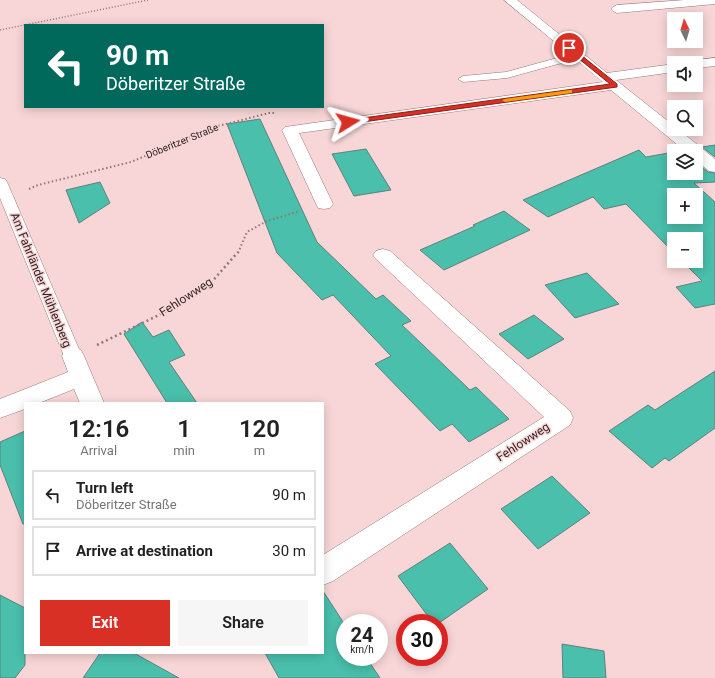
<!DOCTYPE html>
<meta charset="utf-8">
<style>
:root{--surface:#fff;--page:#f6f6f6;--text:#222;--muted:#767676;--line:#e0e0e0;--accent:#d93025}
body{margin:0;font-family:Roboto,sans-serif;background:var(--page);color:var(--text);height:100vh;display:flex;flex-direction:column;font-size:15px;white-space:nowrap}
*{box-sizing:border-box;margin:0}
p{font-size:13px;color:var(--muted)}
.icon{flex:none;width:22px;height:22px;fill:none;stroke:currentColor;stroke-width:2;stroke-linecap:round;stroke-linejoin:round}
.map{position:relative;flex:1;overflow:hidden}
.details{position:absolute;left:24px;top:402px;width:300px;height:252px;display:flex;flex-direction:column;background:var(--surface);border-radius:0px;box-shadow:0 2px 10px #0003}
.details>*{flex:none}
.banner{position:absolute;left:24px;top:24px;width:300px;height:84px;border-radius:0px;box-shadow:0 2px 10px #0003;background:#00695c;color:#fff;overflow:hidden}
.needle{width:26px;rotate:355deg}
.tools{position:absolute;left:667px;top:12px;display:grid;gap:8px}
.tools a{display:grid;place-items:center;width:36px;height:36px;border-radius:0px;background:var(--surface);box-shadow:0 2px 10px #0003;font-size:20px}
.speed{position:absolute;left:336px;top:614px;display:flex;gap:8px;font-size:20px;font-weight:700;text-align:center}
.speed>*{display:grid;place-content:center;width:52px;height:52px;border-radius:50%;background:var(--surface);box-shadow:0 2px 10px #0003;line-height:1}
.speed small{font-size:10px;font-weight:400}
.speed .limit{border:6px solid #d22;background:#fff;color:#111}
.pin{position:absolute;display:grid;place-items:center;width:34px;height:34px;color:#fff;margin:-17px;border:2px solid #fff;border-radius:50%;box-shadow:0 1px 4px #0007}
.me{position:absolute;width:44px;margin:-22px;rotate:82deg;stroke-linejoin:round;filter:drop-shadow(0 0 3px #0008)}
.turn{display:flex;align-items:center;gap:14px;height:84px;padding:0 16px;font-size:18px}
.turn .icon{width:52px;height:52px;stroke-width:2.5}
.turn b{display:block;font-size:28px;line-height:34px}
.eta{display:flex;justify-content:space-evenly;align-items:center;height:68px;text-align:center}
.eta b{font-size:24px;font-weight:600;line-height:28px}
.primary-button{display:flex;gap:8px;margin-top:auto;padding:8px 16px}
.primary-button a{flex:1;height:46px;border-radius:0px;background:var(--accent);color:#fff;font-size:16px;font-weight:600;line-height:46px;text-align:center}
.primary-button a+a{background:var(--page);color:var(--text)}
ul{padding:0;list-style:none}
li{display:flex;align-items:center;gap:12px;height:50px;margin:0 8px 6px;padding:0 8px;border:2px solid var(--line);border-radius:0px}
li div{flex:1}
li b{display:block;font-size:15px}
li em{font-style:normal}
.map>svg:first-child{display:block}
.building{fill:#49bfac;stroke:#61807a;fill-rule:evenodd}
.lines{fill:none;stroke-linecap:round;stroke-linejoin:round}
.lane-casing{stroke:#987a7b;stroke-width:1}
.street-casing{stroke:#987a7b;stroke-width:1}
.path-far2{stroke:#8e7878;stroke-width:1.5;stroke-dasharray:1 2;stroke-linecap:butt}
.path-far1{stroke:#8e7878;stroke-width:2;stroke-dasharray:1.5 2.5;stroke-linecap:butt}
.path{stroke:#8e7878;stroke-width:2.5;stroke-dasharray:2 3;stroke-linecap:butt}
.lane{fill:#fff;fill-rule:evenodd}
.street{fill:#fff;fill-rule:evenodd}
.route{fill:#d93025;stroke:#8d1f18}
.slow{fill:#f59e0b}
.labels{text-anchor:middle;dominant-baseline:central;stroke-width:3;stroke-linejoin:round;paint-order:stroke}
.far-street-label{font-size:10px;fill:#312525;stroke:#f8d6d7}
.street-label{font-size:12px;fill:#312525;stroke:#f8d6d7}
</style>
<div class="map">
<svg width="715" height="678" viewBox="0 0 715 678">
<rect width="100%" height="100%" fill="#f8d6d7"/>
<g class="building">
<polygon points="260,119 317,242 376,299 383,295 411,321 402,325 470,390 476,387 509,419 469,442 452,424 440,431 375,364 391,356 333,295 322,300 277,253 227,124"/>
<polygon points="715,145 715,157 702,147"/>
<polygon points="366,149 391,190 354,196 332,154"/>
<path d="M639 150 646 157 674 152V173H696V162L708 172 715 173V182L694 183 715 202V304L695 308 676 287 702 281 682 261H696V239H674V253L626 204 604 209 593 197 548 217 523 200ZM674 195H696V217H674Z"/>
<polygon points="100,182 110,203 79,223 66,190"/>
<polygon points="504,211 530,230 444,270 420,250 475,226 473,225"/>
<polygon points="587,273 619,304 575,318 545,285"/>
<polygon points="534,315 564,339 528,359 499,334"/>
<polygon points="142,322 153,337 169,330 185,355 169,362 197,403 167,403 124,334"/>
<polygon points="715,371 715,428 669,461 665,458 652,468 609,431 648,405 655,410"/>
<polygon points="25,431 25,524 23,524 0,465 0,442"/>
<polygon points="552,476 590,513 538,549 501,509"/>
<polygon points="450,543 488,589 439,623 433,623 398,576"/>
<polygon points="323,591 345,625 345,657 366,657 380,678 279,678 265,653 323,653"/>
<polygon points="0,595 25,608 25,665 15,678 0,678"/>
<polygon points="562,644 604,651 606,678 563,678"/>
<polygon points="100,653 134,653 179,678 83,678"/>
</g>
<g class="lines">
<defs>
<g id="lane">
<polygon points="581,54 586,57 585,59 558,64 507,78 463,82 458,79 463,76 506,72 557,58"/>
<polygon points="0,178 5,179 7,182 82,356 79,360 73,362 67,360 64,356 0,198"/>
</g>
<g id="street">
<polygon points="504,0 517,0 607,73 674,64 674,72 616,80 674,126 674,129 678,129 715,159 715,172 709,171 696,160 696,151 685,151 611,90 299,133 333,204 330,208 324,209 318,208 282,130 285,127 603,82"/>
<polygon points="685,0 715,0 715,4 617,13 613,11 611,9 613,7 617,5"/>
<polygon points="715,58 715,66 696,68 696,63 690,63 696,60"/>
<polygon points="383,249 390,251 570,411 573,418 570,425 333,581 323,585 323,555 544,417 376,259 373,255 376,251"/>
<polygon points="73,348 81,350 84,356 104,403 80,403 74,389 39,403 25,403 25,409 0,418 0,399 68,372 62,356 65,350"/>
</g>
</defs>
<use href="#lane" class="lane-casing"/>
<use href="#street" class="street-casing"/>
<polyline class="path-far2" points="0,30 148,0"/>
<g class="path-far1">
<polyline points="29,189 38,185 131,162 214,127 269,113 275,113"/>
<polyline points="238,253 247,232 267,221 300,211"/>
</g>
<polyline class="path" points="97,345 159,315 209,285 238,252"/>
<use href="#lane" class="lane"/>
<use href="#street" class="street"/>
</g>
<polygon class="route" points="567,47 571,47 617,84 617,87 348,124 345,122 348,120 610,84 567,49"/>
<polygon class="slow" points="570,90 572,90 572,93 505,102 502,100 505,99"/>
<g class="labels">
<g class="far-street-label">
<text transform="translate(182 141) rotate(-22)">Döberitzer Straße</text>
</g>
<g class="street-label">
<text transform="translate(41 280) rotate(68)">Am Fahrländer Mühlenberg</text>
<text transform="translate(186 297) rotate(-33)">Fehlowweg</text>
<text transform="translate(523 442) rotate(-33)">Fehlowweg</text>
</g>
</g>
</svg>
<div class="tools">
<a><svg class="needle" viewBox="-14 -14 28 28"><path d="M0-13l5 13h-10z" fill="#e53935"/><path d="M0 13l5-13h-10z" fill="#767676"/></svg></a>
<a><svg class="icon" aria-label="sound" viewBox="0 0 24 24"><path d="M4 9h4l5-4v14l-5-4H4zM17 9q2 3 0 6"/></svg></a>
<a><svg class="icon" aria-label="search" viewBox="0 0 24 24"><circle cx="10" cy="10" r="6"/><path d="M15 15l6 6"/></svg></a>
<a><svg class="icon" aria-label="layers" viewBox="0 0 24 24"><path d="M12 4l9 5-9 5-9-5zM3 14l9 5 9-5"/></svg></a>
<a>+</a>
<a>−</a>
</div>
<div class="speed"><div>24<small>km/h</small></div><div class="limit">30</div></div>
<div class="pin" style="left:569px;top:48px;background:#d93025"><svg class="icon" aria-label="arrive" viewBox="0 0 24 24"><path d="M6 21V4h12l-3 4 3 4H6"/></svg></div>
<svg class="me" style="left:348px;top:122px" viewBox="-20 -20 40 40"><path d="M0-17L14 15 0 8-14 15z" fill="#d93025" stroke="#fff" stroke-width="4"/></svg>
<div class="banner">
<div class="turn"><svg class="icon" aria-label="left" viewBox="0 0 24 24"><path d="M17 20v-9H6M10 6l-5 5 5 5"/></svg><div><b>90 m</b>Döberitzer Straße</div></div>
</div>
<section class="details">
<div class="eta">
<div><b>12:16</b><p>Arrival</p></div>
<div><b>1</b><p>min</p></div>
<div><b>120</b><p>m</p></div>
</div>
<ul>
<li><svg class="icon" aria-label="left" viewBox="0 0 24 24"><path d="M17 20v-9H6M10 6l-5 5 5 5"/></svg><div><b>Turn left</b><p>Döberitzer Straße</p></div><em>90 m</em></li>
<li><svg class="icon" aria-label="arrive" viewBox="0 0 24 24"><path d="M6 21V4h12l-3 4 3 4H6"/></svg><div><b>Arrive at destination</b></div><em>30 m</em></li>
</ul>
<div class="primary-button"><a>Exit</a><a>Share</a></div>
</section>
</div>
